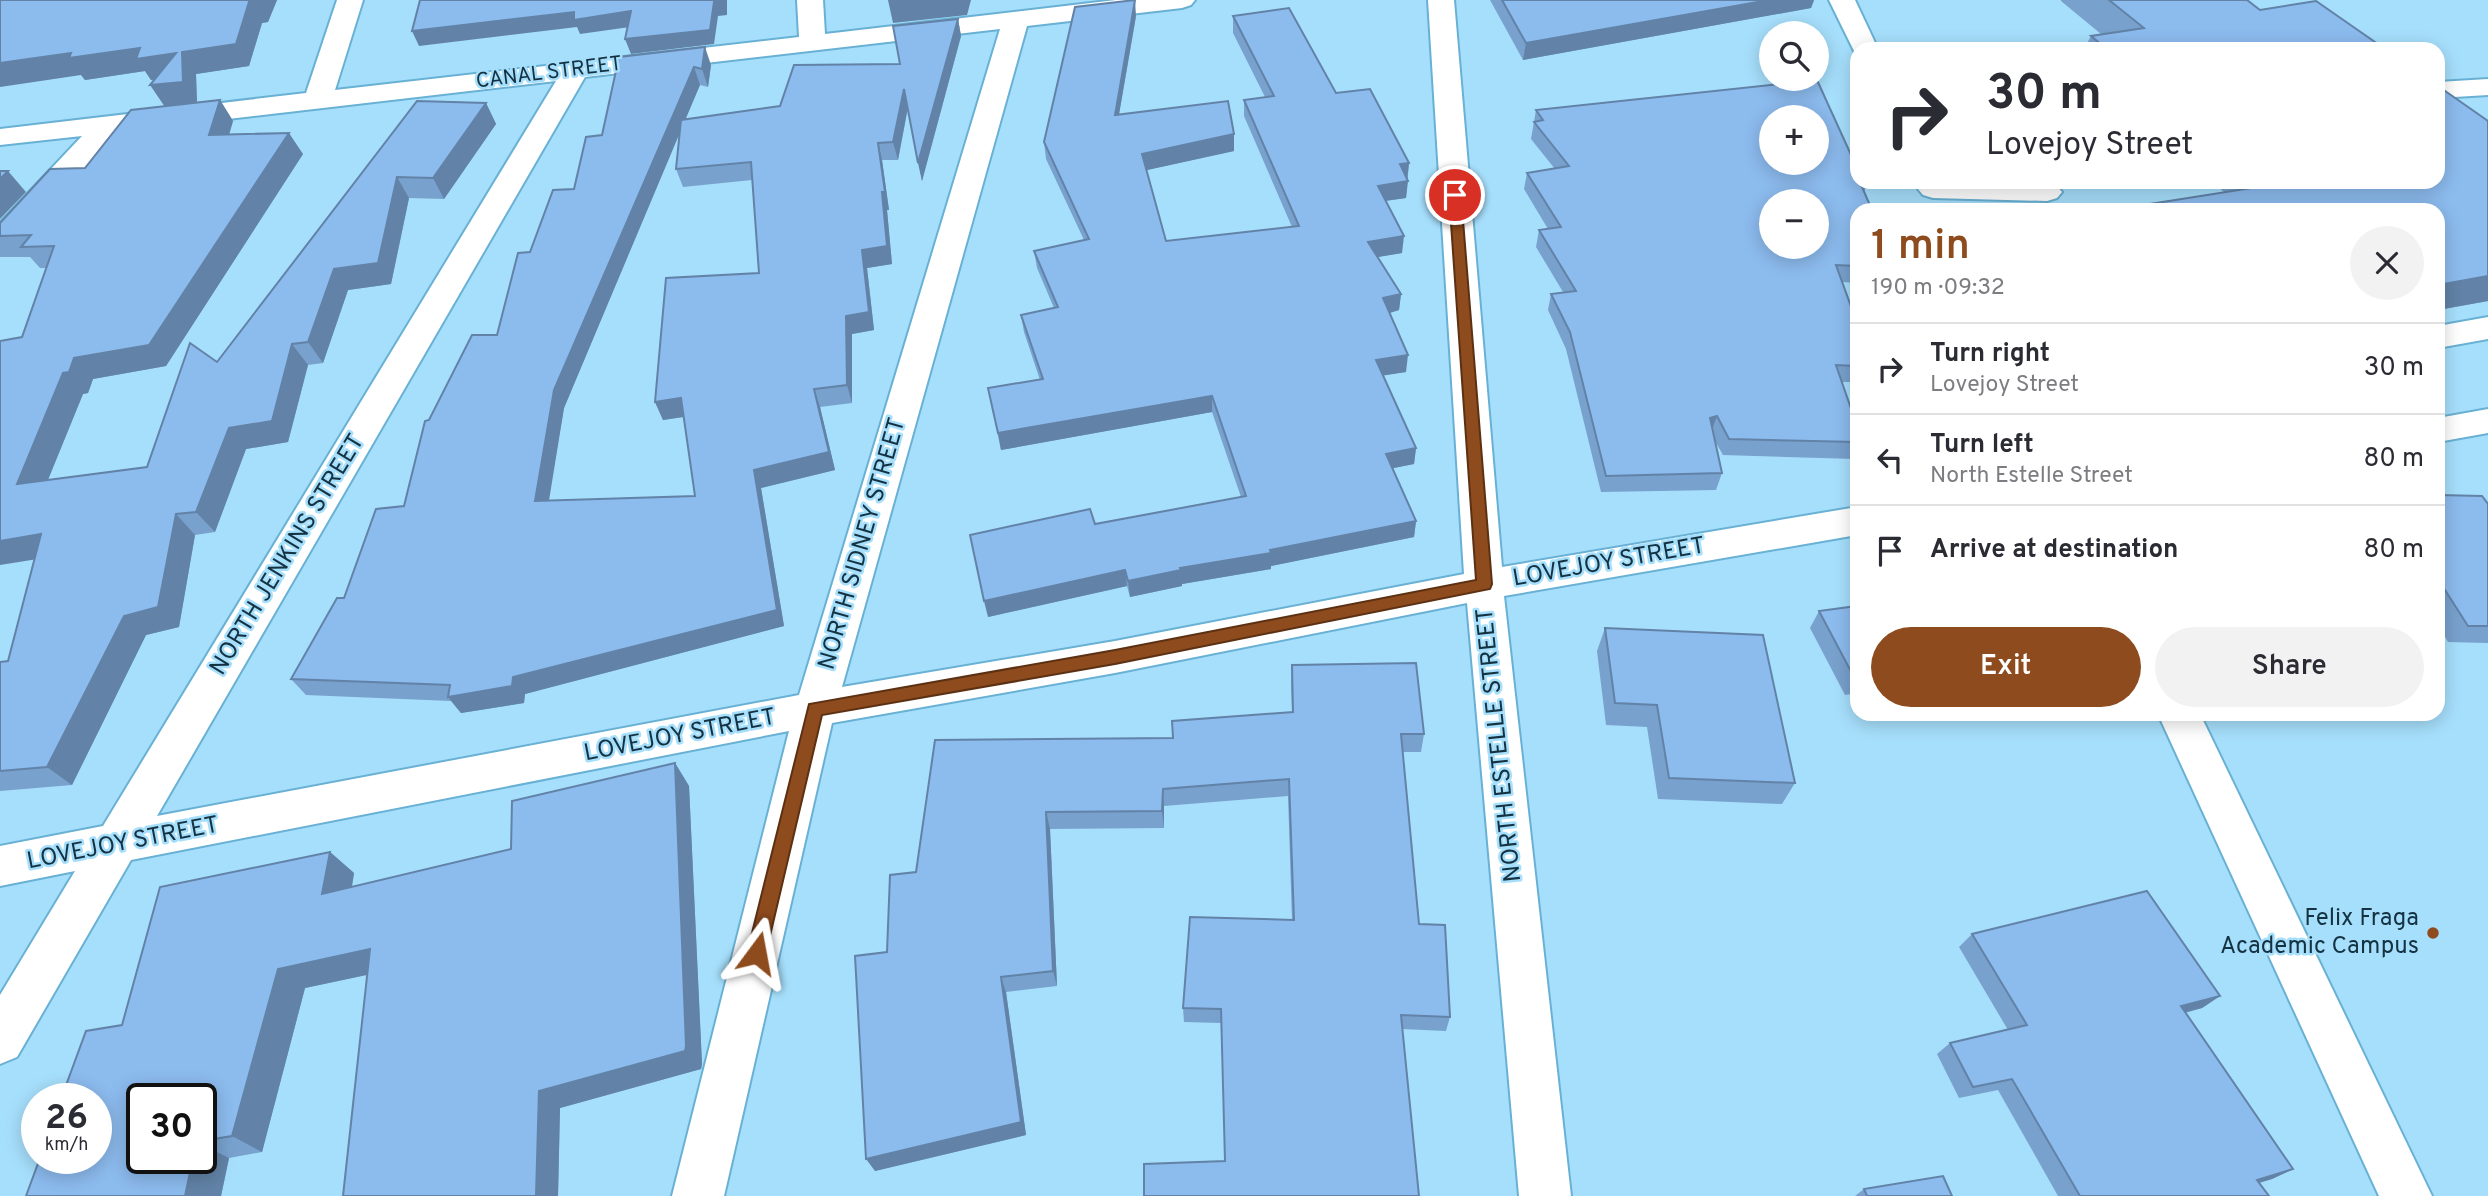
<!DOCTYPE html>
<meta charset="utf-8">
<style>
:root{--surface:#fff;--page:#f2f2f3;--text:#2b2b33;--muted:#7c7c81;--line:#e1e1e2;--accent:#8e4b1d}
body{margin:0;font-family:Overpass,sans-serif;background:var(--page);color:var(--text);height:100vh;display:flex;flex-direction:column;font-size:26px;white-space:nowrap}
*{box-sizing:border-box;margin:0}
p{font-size:23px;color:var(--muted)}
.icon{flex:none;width:38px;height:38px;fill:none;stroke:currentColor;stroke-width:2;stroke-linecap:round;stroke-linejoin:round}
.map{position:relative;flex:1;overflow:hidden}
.sheet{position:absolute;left:1850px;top:203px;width:595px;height:518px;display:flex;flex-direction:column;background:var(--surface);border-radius:21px;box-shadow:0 4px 18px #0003}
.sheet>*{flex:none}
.hud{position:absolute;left:1850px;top:42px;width:595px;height:147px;border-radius:21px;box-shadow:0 4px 18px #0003;background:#fff;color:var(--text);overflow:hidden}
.tools{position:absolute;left:1759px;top:21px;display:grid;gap:14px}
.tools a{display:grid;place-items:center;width:70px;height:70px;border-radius:50%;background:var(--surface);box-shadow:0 4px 18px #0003;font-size:35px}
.speed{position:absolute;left:21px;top:1083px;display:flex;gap:14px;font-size:35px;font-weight:700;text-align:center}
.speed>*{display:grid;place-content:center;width:91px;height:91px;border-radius:50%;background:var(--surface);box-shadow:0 4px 18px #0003;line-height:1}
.speed small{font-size:18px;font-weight:400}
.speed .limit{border:4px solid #111;border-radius:10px;background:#fff;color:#111}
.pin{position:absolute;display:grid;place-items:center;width:60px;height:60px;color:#fff;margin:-30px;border:4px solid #fff;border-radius:50%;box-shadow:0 2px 7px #0007}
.me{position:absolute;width:77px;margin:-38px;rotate:13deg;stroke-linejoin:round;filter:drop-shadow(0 0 5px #0008)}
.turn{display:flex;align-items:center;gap:24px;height:147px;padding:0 21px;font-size:32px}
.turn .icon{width:91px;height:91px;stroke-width:2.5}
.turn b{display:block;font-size:49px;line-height:60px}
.round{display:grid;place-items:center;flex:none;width:74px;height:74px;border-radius:37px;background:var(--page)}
.overview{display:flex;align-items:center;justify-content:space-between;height:119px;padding:0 21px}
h1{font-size:42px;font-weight:600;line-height:52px;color:var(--accent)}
.cta{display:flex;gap:14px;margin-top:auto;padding:14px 21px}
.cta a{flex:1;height:80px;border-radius:42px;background:var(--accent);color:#fff;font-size:28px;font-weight:600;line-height:80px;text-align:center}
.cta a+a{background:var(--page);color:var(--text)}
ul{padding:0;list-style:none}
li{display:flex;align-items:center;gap:21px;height:91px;padding:0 21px;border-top:2px solid var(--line)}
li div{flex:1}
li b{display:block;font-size:26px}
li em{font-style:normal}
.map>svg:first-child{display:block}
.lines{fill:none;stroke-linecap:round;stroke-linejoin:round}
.minor-casing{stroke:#69b1d4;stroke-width:4}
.minor{fill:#fff;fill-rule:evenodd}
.wall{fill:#78a1cd;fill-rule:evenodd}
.shaded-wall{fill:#6283a7}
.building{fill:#8cbbee;stroke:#6283a7;stroke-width:2;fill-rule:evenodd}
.route{fill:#8e4b1d;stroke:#5c3113;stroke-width:2}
.poi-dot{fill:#8e4b1d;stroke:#a6dffc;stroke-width:2.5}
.labels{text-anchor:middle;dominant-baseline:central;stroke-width:5;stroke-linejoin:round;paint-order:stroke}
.far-street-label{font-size:21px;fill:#143241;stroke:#a6dffc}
.street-label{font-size:24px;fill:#143241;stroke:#a6dffc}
.poi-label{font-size:24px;fill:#143241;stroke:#a6dffc;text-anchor:end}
</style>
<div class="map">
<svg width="2488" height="1196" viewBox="0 0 2488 1196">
<rect width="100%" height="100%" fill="#a6dffc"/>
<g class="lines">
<defs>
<g id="minor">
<path d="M337 0H363L335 90 799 37 797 0H823L825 34 1116 0H1195L1191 5 1182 8 1027 26 842 687 1115 641 1464 574 1428 0H1454L1502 567 1857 507V535L1504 596 1571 1196H1519L1467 603 1115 673 832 723 724 1196H672L789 731 131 860 17 1057 0 1064V995L75 871 0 886V846L103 826 556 81 117 132 11 248 0 251V223L82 136 0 145V129L306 93ZM1000 29 799 695 157 816 585 77Z"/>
<polygon points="1829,0 1855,0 1878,49 1857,49 1856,55"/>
<polygon points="2488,79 2488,95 2438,98 2438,82"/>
<polygon points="1925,182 2047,183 2057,186 2062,192 2057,198 2047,201 1933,198 1923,195 1918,189"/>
<polygon points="2488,317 2488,339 2438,348 2438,326"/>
<polygon points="2488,409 2488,433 2438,442 2438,418"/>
<polygon points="2158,714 2200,714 2432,1196 2379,1196"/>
</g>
</defs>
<use href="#minor" class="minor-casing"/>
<use href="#minor" class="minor"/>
</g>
<g class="wall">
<polygon points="0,0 277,0 268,22 262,23 249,66 196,74 197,103 220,100 233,121 229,134 303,154 166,366 93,379 88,393 83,394 48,480 147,467 217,362 417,101 486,103 496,124 444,199 409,198 391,284 348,290 323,363 308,365 288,442 246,449 215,532 195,535 179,627 146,635 72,785 0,791 0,662 8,661 34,559 22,337 47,268 40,268 30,257 0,257 0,223 85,168 165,106 154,80 151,80 145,71 85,80 81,75"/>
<polygon points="1490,0 1814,0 1811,8 1523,60"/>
<polygon points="2061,0 2247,0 2260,10 2385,49 2084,49 2091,36 2101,34 2061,1"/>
<polygon points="1136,16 1119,114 1234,151 1146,170 1166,241 1292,227 1244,116 1244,100 1265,97 1233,33 1233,16 1336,93 1409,163 1406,198 1386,201 1402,253 1378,257 1401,294 1399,310 1390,313 1406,372 1383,375 1416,448 1414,464 1393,468 1416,521 1414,537 1271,566 1271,569 1182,584 1182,586 1130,597 1127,586 988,617 1095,524 1241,497 1212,412 1001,450 988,388 1040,380 1024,332 1021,315 1054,308 1037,268 1034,251 1084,240 1046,159 1044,142"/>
<path d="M958 19 961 36 922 181 908 108 898 160H882L889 210H887L892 264 867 268 874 330 852 334V403L820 407 835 470 761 488 784 626 525 694 524 703 461 713 451 701 306 695 291 679 404 506 429 420 497 335 530 252 574 189 602 135 619 57 711 65 708 87 700 85 685 119 780 106 900 64ZM679 133 676 169 683 187 752 180 759 273 655 402 663 420 684 417 695 496 548 501 564 408Z"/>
<polygon points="1536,110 1866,187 1857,210 1857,283 1842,282 1857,323 1857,382 1842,382 1857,426 1857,454 1854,459 1723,455 1715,441 1722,473 1716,490 1601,492 1566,349 1548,310 1551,294 1563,292 1536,247 1539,230 1548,229 1524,189 1527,173 1555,169 1531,139"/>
<polygon points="2213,182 2438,182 2488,301 2438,310 2438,210 2147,210 2150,204 2225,193"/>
<polygon points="2438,495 2488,504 2488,643 2448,642 2438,625"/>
<polygon points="1857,606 1857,693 1845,695 1810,628 1819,611"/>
<polygon points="1605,628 1795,783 1782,804 1658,799 1647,727 1606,725 1597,651"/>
<polygon points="1292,665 1424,734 1421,752 1402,752 1419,924 1450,1017 1446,1031 1402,1029 1225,1161 1221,1023 1184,1022 1183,1008 1292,920 1288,796 1164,806 1164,828 1050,829 1057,986 1006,992 1026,1135 875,1171 887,952 916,872 1173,738 1292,712 1291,683"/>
<path d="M675 763 689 786 702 1064 701 1069 560 1108 558 1196H343L367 975 305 988 262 1152 229 1158 221 1196H26L40 1158H96V1099H61L86 1031 122 1025 160 887 330 852 354 873 352 887 511 849 512 801ZM142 1099H201V1158H142Z"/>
<polygon points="1972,934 2220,996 2202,1008 2185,1013 2293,1169 2272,1179 2259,1183 2269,1196 2058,1196 1998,1090 1959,1098 1937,1054 1950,1043 2008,1030 1959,947"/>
<polygon points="1864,1189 1952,1196 1855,1196"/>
</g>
<g class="shaded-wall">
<polygon points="256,0 277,0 268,22 262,23 249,66 196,74 197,103 165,107 150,85 182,76 151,80 145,71 85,80 81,75 0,87 0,63 71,53 140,48 182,52 249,2"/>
<polygon points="723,0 727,0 727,15 718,16 714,44 631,54 625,39 714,2"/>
<polygon points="888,0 971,0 967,15 893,23"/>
<polygon points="1135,0 1136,16 1116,132 1115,115"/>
<polygon points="1769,0 1814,0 1811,8 1523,60 1526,43"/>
<polygon points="631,11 637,26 580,34 577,27 419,46 412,31 574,12"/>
<polygon points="958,19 961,36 922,181 918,163"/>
<polygon points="705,47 711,65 708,87 702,69"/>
<polygon points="694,67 700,85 564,408 546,519 535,501 554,390"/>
<polygon points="904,89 908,106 898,160 893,142"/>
<polygon points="220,100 233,121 223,156 209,135"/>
<polygon points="486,103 496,124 444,199 433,178"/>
<polygon points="289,133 303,154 166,366 93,379 88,393 83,394 38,504 17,484 63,373 74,358"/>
<polygon points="1234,134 1234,151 1143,171 1142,154"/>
<polygon points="878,143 882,160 889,210 887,210 892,264 867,268 874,330 852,334 852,403 847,385 846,316 862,250"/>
<polygon points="1409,163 1407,180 1400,164"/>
<polygon points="8,171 26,192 0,219 0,179"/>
<polygon points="397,177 409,198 391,284 348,290 323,363 308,342 334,269"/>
<polygon points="1408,181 1406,198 1376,202 1378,186"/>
<polygon points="1404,236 1402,253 1366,259 1368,242"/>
<polygon points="2488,276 2488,301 2438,310 2438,285"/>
<polygon points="1401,294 1399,310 1382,315 1383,298"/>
<polygon points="292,344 308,365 288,442 246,449 215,532 196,512 229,428"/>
<polygon points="1408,355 1406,372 1374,377 1376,360"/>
<polygon points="814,389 820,407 835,470 761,488 784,626 525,694 524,703 461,713 448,697 513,677 754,470"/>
<polygon points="1212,396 1212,412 1001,450 998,433"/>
<polygon points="681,398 689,416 663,420 655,402"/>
<polygon points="1717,416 1711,432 1710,418"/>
<polygon points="1416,448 1414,464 1384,470 1386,454"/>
<polygon points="176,514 195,535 179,627 146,635 72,785 47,767"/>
<polygon points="1416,521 1414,537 1271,566 1271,569 1182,584 1182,586 1130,597 1128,581 1180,568"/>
<polygon points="41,534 63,555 0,565 0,541"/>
<polygon points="1125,570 1127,586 988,617 984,601"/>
<polygon points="675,763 689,786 702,1064 701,1069 560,1108 558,1196 536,1196 539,1091"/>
<polygon points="1163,789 1164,806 1164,828 1162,811"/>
<polygon points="1046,812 1050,829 1057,986 1053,971"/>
<polygon points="330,852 354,873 347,915 322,894"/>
<polygon points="370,949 394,969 305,988 262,1152 232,1136 278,969"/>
<polygon points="1001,977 1006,992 1026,1135 875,1171 866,1159"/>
<polygon points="2220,996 2202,1008 2163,1018 2181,1006"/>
<polygon points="201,1144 229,1158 221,1196 185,1196 193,1158 201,1158"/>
<polygon points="2293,1169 2272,1179 2237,1189 2257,1180"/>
</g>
<g class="building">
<polygon points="0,0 256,0 255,1 249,2 236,44 182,52 183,82 150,85 176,53 136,59 140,48 69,58 71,53 0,63"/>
<polygon points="420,0 723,0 723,1 714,2 710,30 625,39 631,11 574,20 574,12 412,31"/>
<polygon points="1135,0 1115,115 1228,101 1234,134 1142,154 1166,241 1299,226 1244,100 1274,96 1233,16 1289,8 1336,93 1370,89 1409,163 1400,164 1408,181 1378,186 1404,236 1368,242 1401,294 1383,298 1408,355 1376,360 1416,448 1386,454 1416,521 1270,550 1271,553 1180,568 1181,570 1128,581 1125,570 984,601 970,535 1090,509 1095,524 1246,496 1212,396 998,433 988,388 1043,379 1021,315 1058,307 1034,251 1089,239 1044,142 1075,7"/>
<polygon points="1502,0 1769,0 1526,43"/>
<polygon points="2109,0 2247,0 2260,10 2316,1 2385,49 2107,49 2091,36 2144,28"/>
<polygon points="958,19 918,163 904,89 893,142 878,143 885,192 882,192 887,246 862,250 869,312 846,316 847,385 814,389 829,452 754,470 777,610 513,677 512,686 448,697 450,685 291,679 337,598 344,598 376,509 404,506 425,421 429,420 472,335 497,335 518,253 530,252 553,190 574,189 586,137 602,135 619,57 705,47 702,69 694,67 554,390 535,501 695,496 681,398 655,402 666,278 759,273 751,162 676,169 681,120 780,106 794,65 900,64 893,26"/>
<path d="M1817 80 1857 168V182H1863L1866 187H1862L1872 210H1857V266L1836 265 1857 323V366L1836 365 1857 426V442L1729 439 1717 416 1710 418 1722 473 1606 476 1570 332 1551 294 1576 291 1539 230 1561 227 1527 173 1569 166 1534 122 1543 120 1536 110ZM1771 117H1816V163H1771ZM1771 201H1816V247H1771Z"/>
<polygon points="2438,86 2488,121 2488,276 2438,285 2438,210 2156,210 2150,204 2271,185 2267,182 2438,182"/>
<polygon points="220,100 209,135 289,133 149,345 74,358 69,372 63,373 17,484 147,467 190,343 217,362 417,101 486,103 433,178 397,177 378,263 334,269 308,342 292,344 272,421 229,428 196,512 176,514 158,607 124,616 47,767 0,771 0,662 8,661 41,534 0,541 0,341 22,337 54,246 21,247 31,235 0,236 0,223 50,169 85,168 131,110"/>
<polygon points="0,171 8,171 0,179"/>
<polygon points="2438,495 2482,496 2488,504 2488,626 2468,626 2438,579"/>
<polygon points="1857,606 1857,679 1855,679 1819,611"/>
<polygon points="1605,628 1763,635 1795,783 1669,778 1657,705 1615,703"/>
<polygon points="1416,663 1424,734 1401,734 1419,924 1445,925 1450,1017 1401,1015 1419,1196 1144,1196 1144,1164 1225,1161 1221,1009 1183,1008 1190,917 1294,920 1289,779 1163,789 1162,811 1046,812 1053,971 1001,977 1021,1122 866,1159 855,956 887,952 890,875 916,872 935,740 1173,738 1172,721 1293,712 1292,665"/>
<polygon points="675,763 686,1046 685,1051 539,1091 536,1196 343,1196 370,949 278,969 232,1136 201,1141 201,1099 142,1099 142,1158 193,1158 185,1196 26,1196 40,1158 96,1158 96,1099 61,1099 86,1031 122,1025 160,887 330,852 322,894 511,849 512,801"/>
<polygon points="2147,891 2220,996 2181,1006 2293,1169 2257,1180 2269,1196 2080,1196 2012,1079 1973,1087 1950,1043 2027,1025 1972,934"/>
<polygon points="1943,1176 1952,1196 1867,1196 1864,1189"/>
</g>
<polygon class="route" points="1455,191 1461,195 1492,584 1490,589 1115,664 822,715 766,953 763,959 757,962 750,959 747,953 809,704 1115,650 1476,580 1449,195"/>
<circle class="poi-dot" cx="2433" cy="933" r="7"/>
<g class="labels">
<g class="far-street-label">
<text transform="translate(549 73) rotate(-7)">CANAL STREET</text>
</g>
<g class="street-label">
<text transform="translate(863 544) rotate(-74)">NORTH SIDNEY STREET</text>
<text transform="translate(288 555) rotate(-59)">NORTH JENKINS STREET</text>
<text transform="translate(1609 563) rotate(-10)">LOVEJOY STREET</text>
<text transform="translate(680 736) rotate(-11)">LOVEJOY STREET</text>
<text transform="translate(1500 745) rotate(-96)">NORTH ESTELLE STREET</text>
<text transform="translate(123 844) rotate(-11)">LOVEJOY STREET</text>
</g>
<g class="poi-label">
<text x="2419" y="919">Felix Fraga<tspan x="2419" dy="28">Academic Campus</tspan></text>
</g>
</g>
</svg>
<div class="tools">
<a><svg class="icon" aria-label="search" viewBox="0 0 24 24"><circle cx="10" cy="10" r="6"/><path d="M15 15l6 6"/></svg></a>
<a>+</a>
<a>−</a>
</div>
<div class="speed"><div>26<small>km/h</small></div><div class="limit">30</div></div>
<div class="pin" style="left:1455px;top:195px;background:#d93025"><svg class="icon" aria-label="arrive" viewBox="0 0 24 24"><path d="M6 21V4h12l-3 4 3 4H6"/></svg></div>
<svg class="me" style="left:757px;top:953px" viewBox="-20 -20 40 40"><path d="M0-17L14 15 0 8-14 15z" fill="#8e4b1d" stroke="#fff" stroke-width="4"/></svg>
<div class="hud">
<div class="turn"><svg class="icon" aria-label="right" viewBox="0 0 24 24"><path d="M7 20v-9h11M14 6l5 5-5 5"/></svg><div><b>30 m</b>Lovejoy Street</div></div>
</div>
<section class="sheet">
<div class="overview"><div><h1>1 min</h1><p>190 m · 09:32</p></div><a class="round"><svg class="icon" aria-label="close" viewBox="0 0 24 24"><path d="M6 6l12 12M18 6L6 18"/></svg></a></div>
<ul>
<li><svg class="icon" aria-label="right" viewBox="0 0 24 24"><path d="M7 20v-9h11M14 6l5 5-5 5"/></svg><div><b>Turn right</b><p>Lovejoy Street</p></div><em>30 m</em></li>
<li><svg class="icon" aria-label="left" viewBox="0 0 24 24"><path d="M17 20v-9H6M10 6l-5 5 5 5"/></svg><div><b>Turn left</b><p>North Estelle Street</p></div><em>80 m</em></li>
<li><svg class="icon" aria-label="arrive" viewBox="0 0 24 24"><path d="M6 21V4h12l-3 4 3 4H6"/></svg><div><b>Arrive at destination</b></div><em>80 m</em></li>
</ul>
<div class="cta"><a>Exit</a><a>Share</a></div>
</section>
</div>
